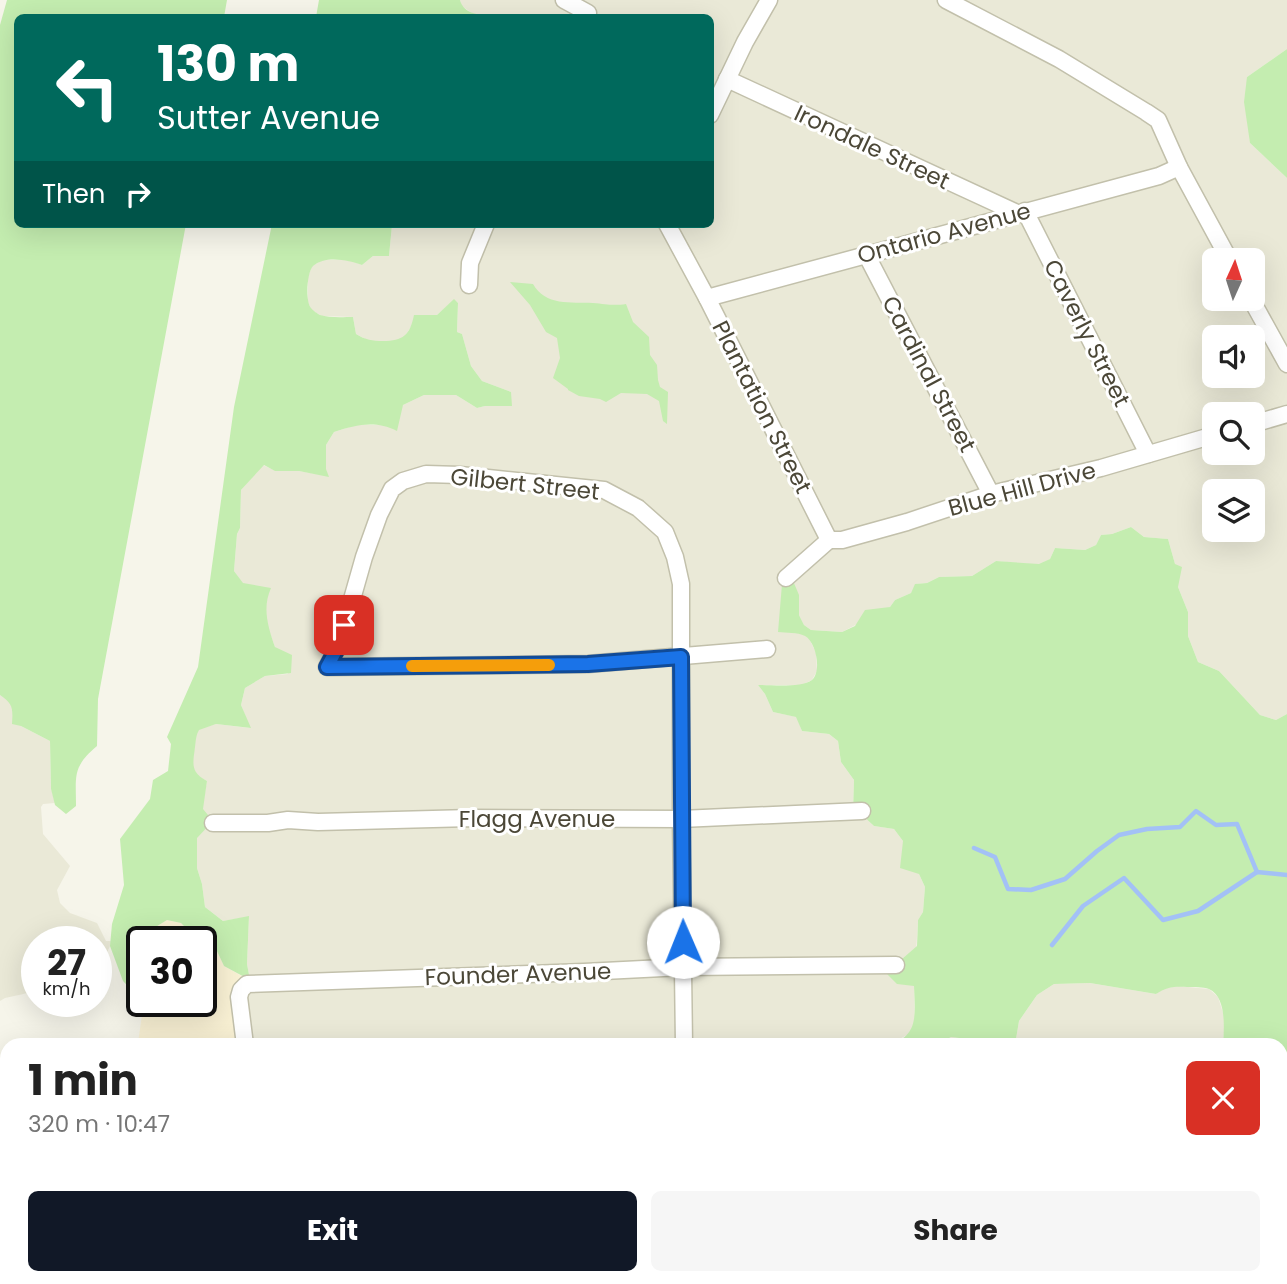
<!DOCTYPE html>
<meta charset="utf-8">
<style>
:root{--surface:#fff;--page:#f6f6f6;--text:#222;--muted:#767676;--accent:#111827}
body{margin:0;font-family:Poppins,sans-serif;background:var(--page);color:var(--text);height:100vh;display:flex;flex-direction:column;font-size:26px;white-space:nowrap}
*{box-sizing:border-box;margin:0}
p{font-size:23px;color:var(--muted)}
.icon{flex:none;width:38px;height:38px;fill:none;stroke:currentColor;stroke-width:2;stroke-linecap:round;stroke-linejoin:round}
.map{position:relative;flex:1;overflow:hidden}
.panel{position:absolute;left:0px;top:1038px;width:1288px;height:247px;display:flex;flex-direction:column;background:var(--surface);border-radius:21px 21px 0 0;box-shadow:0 7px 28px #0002}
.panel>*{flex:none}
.guide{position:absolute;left:14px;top:14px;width:700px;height:214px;border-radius:10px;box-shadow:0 7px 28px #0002;background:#00695c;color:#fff;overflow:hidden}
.needle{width:46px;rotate:3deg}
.controls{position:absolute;left:1202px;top:248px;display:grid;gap:14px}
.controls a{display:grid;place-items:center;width:63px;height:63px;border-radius:10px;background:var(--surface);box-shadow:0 7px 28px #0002;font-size:35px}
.speed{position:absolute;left:21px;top:926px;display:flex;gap:14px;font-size:35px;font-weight:700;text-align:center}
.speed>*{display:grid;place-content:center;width:91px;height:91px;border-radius:50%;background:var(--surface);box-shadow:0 7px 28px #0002;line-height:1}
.speed small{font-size:18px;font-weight:400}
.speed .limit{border:4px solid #111;border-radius:10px;background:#fff;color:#111}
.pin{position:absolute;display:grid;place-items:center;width:60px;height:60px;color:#fff;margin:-30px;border-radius:14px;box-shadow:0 4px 10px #0006}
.me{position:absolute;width:77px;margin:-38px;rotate:359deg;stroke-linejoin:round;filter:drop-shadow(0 0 5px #0008)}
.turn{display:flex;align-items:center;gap:24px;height:147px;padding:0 28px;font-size:32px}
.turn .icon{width:91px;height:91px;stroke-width:2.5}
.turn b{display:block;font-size:49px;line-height:60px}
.then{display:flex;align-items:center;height:66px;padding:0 28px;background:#0003;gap:14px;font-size:26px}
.round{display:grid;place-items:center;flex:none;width:74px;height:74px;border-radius:10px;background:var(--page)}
.headline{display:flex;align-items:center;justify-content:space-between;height:119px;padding:0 28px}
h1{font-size:42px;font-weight:700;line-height:52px}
.primary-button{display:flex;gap:14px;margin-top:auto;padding:14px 28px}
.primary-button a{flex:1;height:80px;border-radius:10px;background:var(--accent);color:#fff;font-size:28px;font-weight:700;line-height:80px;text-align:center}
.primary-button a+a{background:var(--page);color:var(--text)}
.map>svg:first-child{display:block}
.residential{fill:#eae9d7;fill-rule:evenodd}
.commercial{fill:#f9f1d4}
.green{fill:#c4edb0}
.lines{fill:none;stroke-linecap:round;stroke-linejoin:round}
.stream{stroke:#a3c1f6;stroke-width:4.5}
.street-casing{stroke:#c2c0ab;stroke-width:19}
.secondary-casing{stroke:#d6d395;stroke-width:26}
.street{stroke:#fff;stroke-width:16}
.secondary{stroke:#fffecb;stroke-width:23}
.route-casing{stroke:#114b97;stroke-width:18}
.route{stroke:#1a73e8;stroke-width:12}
.slow{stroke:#f59e0b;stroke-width:12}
.labels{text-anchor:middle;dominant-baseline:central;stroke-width:6;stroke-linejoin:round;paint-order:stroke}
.street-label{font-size:23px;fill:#4b4737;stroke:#fff}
</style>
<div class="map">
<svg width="1287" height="1284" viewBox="0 0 1287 1284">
<rect width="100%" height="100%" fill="#f6f5ea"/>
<g class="residential">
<path d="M460 0H1287V49L1247 77 1250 143 1287 178V714L1276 720 1260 715 1219 671 1198 662 1188 636V612L1178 587 1175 564 1168 539 1144 537 1131 527 1112 534 1101 535 1096 545 1085 550 1055 548 1050 559 1039 565 996 561 972 576 939 577 927 583 916 584 911 593 895 600 890 607 842 632 811 630 804 625 799 615 798 595 791 576 802 634 809 638 816 653 817 671 812 680 802 685H758L765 694 773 712 797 717 802 731 829 734 838 741 841 762 854 780 853 812 862 815 874 826 894 829 903 841V850L919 874 925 887 923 912 918 920 914 986 915 1022 909 1034 890 1044 248 1045 247 997 250 980 247 964 249 917 223 921 205 907 202 884 197 868V837L207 781 198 776 192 766 196 734 199 729 216 724 250 728 241 705 245 688 265 676 288 674 275 647 266 623V597L242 583 234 571 237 534 240 528 241 490 263 465 276 471H299L328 476 326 470V445L334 432 356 425H385L403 405 424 395H456L477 408 485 406H511V392L482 381 471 366 462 334 457 332 458 303 454 300 437 315 412 325 404 338 396 341H369L356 334 353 317 322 316 311 310 308 302V277L312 266 323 260H350L362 265 373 256H389L392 225 390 224H710V18L494 17V16L473 14 462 6ZM1214 261H1253V299H1214ZM1214 338H1253V376H1214ZM1214 415H1253V453H1214ZM1214 492H1253V530H1214Z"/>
<polygon points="0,695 10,701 21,726 50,741 51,788 55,803 43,804 41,807 43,834 70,866 57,890 60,903 70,913 97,923 106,941 111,941 110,946 96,977 96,942 37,942 37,991 5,998 0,1001"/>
<polygon points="1090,983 1156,994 1162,989 1178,986 1209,989 1218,997 1225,1019 1223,1045 1015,1045 1019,1021 1037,995 1054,984"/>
<polygon points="951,1037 1009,1043 1013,1045 937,1045"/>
<polygon points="489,1278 1134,1278 1137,1284 486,1284"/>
</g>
<g class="commercial">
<polygon points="167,920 181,923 191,933 208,932 224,966 249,980 253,984 247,997 248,1045 136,1045 138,1043 144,1001 201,1001 201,942 146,942 154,928"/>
<polygon points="0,1218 7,1221 7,1278 489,1278 486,1284 0,1284"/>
</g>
<g class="green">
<path d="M7 0H227L224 17 18 18V224H186L98 699 97 746C72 767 76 776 76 806L66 814 55 805 51 789 50 741 21 726 12 724C13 708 13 704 0 695V25Z"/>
<path d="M319 0H460C464 15 481 15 495 16L494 18 316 17Z"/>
<polygon points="1287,49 1287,178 1250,143 1244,102 1247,77"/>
<path d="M272 224 392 225 389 256H373L362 265C349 260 325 255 313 266 307 272 305 301 311 308 312 310 318 314 320 315 329 318 343 317 353 317L356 334C366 340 372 341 383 341 403 341 410 335 414 315H437L454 299 458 303 457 332 462 334 471 366 482 381 511 392 512 406H485L477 408 456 395H424L403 405 397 431C375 420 356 425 334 432L326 445V469L329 477 299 471H275L264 465 241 490 240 528 237 534 234 571 243 583 271 588C262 608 268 627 275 647L292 655 291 673 265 676 245 688 241 705 251 728 216 724 199 730C196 735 196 740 195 747 193 764 190 772 207 781L203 809 213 821 197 838V868L202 884 205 907 223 921 249 916 247 964 250 980 224 966 208 932 191 933 181 923 167 920 154 928 146 941 142 942V1001H144V1003L123 981 110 946 112 924 124 885 120 839 150 799 153 780 168 771 171 744 167 737 198 667 234 407Z"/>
<path d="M510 282 533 284C545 306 571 302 593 303 606 304 613 306 626 304L633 322 649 337 650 355 657 365 658 380 660 387 668 392 667 424 663 421 659 401 647 394 621 393 606 402 600 399 579 396 568 390V389L553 378 560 358 557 338 546 332 530 305Z"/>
<path d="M1131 527 1144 537 1168 539 1175 564 1182 567 1178 587 1188 612V636L1198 662 1219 671 1260 715 1276 720 1287 714V1284H1137L1134 1278H1281V1045H1223C1224 1029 1227 997 1209 989 1203 987 1194 987 1187 987 1176 986 1166 987 1156 994L1090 983 1054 984 1037 995 1019 1021 1015 1045 951 1037 937 1045H881C920 1041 915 1016 914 986L897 984 886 973 917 946 918 920 923 912 925 887 919 874 900 868 903 841 894 829 874 826 862 815 853 812 854 780 841 762 838 741 829 734 802 731 796 717 773 712 765 694 758 685C771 685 802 688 812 680 822 671 816 642 805 636 797 632 787 633 778 632L782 584 791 576 799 595V615L804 625 811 630 842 632 855 626 865 610 890 607 895 600 911 593 915 584 927 583 939 577 972 576 996 561 1039 564 1050 559 1055 548 1085 550 1096 545 1101 535 1112 534Z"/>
</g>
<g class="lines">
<g class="stream">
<polyline points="974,848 995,857 1008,889 1031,890 1065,879 1097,851 1119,835 1147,829 1180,827 1196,811 1216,825 1237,824 1257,872"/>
<polyline points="1052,945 1083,906 1124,878 1163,920 1198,911 1257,872 1287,875"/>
</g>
<defs>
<g id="street">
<polyline points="564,0 588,13"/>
<polyline points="946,0 1059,59 1146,112 1158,120 1179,167 1230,261"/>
<polyline points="727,79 1017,213"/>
<polyline points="710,115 745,42 769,0"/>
<polyline points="1025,211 1148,454"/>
<polyline points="667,224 707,298 829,540"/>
<polyline points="866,254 991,494"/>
<polyline points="469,285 470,263 486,224"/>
<polyline points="707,298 1159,176 1179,167"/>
<polyline points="1251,299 1287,364"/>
<polyline points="1253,424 1287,414"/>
<polyline points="829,540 842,540 907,522 991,494 1101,468 1214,435"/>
<polyline points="786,578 829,540"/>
<polyline points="213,823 268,823 288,820 318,822 471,818 681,819 862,811"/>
<polyline points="245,1045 239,997 241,990 247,984 584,972 683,967 896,965"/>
<polyline points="684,1045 681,819 681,584 675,557 665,532 638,508 604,490 460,475 426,474 403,481 392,489 379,515 364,557 339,645 327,667 588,664 767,649"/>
<polyline points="1281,1139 1287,1140"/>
<polyline points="658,1281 669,1284"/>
</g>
<g id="secondary">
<polyline points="0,1219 7,1223"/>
<polyline points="117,1278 130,1284"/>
</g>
</defs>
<use href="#street" class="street-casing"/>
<use href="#secondary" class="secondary-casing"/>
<use href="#street" class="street"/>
<use href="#secondary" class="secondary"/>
</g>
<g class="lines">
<defs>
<polyline id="route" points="344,625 339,645 327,667 588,664 681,657 683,942"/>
</defs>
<use href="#route" class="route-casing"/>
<use href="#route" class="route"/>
<polyline class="slow" points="412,666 549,665"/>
</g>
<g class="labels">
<g class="street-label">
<text transform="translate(872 147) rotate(25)">Irondale Street</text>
<text transform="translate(944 233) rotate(-15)">Ontario Avenue</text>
<text transform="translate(1087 333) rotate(63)">Caverly Street</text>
<text transform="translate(929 374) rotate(62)">Cardinal Street</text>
<text transform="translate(762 407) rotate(63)">Plantation Street</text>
<text transform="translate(525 484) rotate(6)">Gilbert Street</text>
<text transform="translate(1022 489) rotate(-15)">Blue Hill Drive</text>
<text x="537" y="819">Flagg Avenue</text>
<text transform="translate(518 974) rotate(-2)">Founder Avenue</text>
</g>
</g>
</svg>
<div class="controls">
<a><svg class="needle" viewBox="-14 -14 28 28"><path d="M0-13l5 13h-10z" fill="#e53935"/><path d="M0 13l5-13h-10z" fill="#767676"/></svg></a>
<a><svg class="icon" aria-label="sound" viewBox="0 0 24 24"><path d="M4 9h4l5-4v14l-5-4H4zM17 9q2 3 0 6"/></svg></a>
<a><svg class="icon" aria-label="search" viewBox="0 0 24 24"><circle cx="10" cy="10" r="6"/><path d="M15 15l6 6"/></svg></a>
<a><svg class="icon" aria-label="layers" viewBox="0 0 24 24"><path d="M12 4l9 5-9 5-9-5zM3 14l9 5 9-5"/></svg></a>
</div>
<div class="speed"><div>27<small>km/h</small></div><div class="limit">30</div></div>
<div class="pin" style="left:344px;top:625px;background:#d93025"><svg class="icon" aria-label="arrive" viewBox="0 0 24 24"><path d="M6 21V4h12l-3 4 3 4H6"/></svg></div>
<svg class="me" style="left:683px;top:942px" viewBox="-20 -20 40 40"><circle r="19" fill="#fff"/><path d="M0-13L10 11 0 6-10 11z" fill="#1a73e8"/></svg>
<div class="guide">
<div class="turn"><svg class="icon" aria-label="left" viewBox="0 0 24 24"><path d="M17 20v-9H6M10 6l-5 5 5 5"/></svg><div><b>130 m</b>Sutter Avenue</div></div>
<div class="then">Then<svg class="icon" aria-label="right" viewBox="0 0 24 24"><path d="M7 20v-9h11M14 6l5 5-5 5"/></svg></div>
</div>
<section class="panel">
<div class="headline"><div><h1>1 min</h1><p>320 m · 10:47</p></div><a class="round" style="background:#d93025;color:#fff"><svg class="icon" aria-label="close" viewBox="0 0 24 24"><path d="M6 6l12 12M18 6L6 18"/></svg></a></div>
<div class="primary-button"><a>Exit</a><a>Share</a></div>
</section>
</div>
